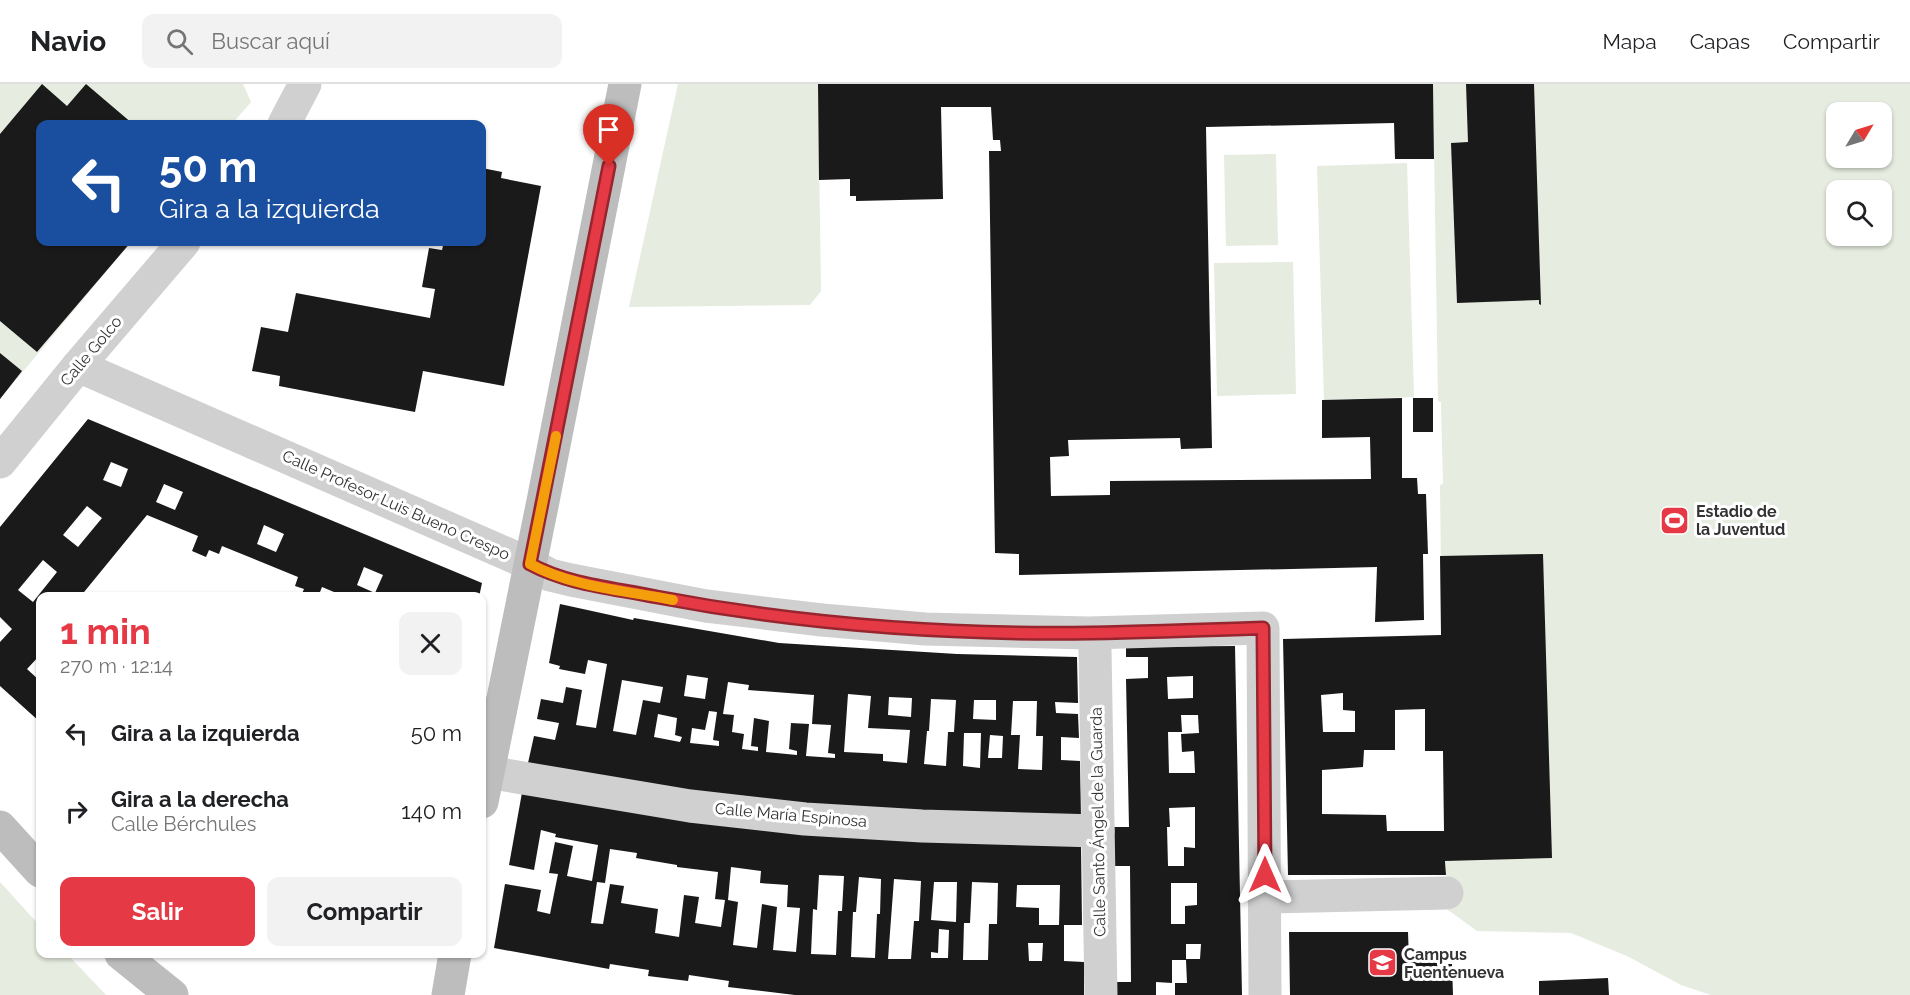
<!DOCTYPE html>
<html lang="es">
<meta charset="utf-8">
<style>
:root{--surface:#fff;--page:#f2f2f2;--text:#202124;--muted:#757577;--line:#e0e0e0;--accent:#e63946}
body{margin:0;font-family:Raleway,sans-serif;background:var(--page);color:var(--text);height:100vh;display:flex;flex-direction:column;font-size:22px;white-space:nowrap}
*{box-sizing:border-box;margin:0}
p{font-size:20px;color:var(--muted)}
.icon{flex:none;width:33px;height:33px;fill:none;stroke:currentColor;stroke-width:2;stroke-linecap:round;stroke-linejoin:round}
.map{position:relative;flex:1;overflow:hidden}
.drawer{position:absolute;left:36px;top:508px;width:450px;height:366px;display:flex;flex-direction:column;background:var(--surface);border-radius:12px;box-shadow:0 2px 4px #0004}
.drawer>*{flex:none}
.guide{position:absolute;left:36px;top:36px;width:450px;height:126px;border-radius:12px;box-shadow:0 2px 4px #0004;background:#1a4fa0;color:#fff;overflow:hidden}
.needle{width:39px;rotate:52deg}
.fabs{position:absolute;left:1826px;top:18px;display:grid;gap:12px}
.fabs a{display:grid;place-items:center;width:66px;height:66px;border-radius:12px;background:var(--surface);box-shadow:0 2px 4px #0004;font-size:30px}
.pin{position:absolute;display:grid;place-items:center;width:51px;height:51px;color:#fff;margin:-62px -26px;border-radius:50% 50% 50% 0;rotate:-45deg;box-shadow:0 0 6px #0007}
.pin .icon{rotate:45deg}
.me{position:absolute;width:66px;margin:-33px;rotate:0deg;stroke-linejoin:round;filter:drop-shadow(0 0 4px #0008)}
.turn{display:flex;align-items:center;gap:21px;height:126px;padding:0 24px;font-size:27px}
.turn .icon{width:78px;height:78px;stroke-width:2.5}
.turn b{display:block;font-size:42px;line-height:51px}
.round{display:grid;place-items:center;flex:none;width:63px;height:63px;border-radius:12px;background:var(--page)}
.head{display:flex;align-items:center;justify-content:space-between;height:102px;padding:0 24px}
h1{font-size:36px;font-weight:700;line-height:45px;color:var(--accent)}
.primary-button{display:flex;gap:12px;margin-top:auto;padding:12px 24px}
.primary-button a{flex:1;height:69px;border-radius:12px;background:var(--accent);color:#fff;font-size:24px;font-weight:700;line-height:69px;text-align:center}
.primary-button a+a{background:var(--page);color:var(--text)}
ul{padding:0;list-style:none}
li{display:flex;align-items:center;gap:18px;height:78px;padding:0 24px}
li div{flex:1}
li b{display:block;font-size:22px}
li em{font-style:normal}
header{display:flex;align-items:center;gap:36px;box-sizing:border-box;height:84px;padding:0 30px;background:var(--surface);border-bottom:2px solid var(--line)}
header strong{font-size:28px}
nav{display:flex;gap:33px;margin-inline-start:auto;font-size:21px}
.search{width:420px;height:54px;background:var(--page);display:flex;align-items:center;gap:15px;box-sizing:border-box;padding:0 21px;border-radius:12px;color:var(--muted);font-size:22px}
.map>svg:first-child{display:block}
.green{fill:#e6ecdf;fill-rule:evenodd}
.building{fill:#1a1a1a;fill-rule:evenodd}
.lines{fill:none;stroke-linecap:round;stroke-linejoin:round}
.street{stroke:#d0d0d0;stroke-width:33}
.secondary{stroke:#bdbdbd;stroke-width:33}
.route-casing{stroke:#96252e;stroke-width:15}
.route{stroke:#e63946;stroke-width:10}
.slow{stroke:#f59e0b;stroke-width:10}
.labels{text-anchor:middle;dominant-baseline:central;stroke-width:6;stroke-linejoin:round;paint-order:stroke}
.street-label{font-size:16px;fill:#333;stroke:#fff}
.poi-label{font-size:16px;font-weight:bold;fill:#333;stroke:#fff;text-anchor:start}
</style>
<header>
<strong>Navio</strong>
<div class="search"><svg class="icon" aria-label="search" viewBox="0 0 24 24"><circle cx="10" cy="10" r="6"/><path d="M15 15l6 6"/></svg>Buscar aquí</div>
<nav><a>Mapa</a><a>Capas</a><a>Compartir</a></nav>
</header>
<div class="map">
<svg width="1910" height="911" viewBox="0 0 1910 911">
<rect width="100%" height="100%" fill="#fff"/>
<g class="green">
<polygon points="0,0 243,0 251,18 232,40 40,40 40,158 131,158 0,315"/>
<polygon points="678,0 818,0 821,207 810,221 629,223"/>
<path d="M1433 0H1910V911H1711L1681 901 1627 872 1571 849 1477 847 1448 826 1444 747 1440 401 1443 400 1441 318 1438 317ZM1836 28H1881V74H1836ZM1836 106H1881V152H1836Z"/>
<polygon points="1276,70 1278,161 1226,162 1224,71"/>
<polygon points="1407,79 1414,313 1324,316 1317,82"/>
<polygon points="1293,178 1296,310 1217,312 1214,179"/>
<polygon points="0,798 40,842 40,870 67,870 106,911 0,911"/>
</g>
<g class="building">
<polygon points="42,0 67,22 86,0 133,40 40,40 40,158 131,158 37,268 0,237 0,50"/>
<polygon points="818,0 1433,0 1434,75 1395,75 1394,39 1206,43 1212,364 1181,365 1180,354 1068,356 1069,372 1050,373 1051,412 1110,411 1110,397 1371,395 1370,353 1322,354 1322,316 1402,314 1402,394 1417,394 1418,410 1426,410 1428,470 1423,470 1424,536 1375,538 1377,483 1019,491 1019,470 995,469 989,67 1001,67 1000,56 993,56 991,23 941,23 943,115 856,117 856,112 850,112 850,95 819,96"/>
<polygon points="1466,0 1534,0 1541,221 1539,220 1539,216 1457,219 1451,59 1468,58"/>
<polygon points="482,84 502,88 501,94 541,102 504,302 423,287 415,328 279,302 280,292 252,287 261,243 288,248 296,209 430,234 435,205 422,203 429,164 442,166 444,158 482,158"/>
<polygon points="0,269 22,287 0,315"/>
<rect x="1413" y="314" width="20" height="34"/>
<path d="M88 335 482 499 479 513H346L322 503 318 513H304L301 512 304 505 295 502 298 493 222 462 219 470 209 466 206 473 192 467 198 452 147 431 80 513H40V571L27 585 40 597V638L0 602V558L12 545 0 533V443ZM111 378 128 385 121 403 103 396ZM164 400 183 408 175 426 156 418ZM87 422 102 434 78 463 63 451ZM264 441 284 450 276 468 257 460ZM43 476 57 488 33 518 18 506ZM364 483 383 491 375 509 357 501Z"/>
<path d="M1543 470 1552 774 1445 777 1446 791H1288L1283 555 1441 551 1440 472ZM1343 609V626L1355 627V648H1323L1321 611ZM1425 625V667H1443L1444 747H1387L1386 731 1322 730V686L1363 683 1364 666H1395V626Z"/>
<path d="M560 520 633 536 634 534 779 559 957 570 1077 573 1078 619 1055 618 1056 629 1078 630 1079 654 1061 653V676L1080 677 1081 734 762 719 528 679 534 652 555 656 559 639 537 635 541 615 563 619 566 603 582 606 576 641 596 644 607 580 588 576 585 590 559 585 560 582 549 579ZM687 591 708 594 705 615 684 612ZM622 596 663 603 660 619 643 616 636 651 613 647ZM728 598 749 601 748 606 814 611 812 640 831 641 828 669 835 670V674L806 672 809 640 791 639 789 665 797 667V671L766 668 769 637 754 634 751 662 758 663V667L742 665 744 650 732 648 734 631 723 630ZM848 610 871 612 868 644 910 646 907 679 883 677V670L844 668ZM889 613 912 614 911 633 888 631ZM931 615 956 616 954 648H948L946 682 924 680 927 647H929ZM974 616H996V636L973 635ZM1013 617H1037L1036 652H1043L1042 686 1018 685 1020 651H1011ZM709 627 717 628 713 656 719 657V662L690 659 692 644 705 646ZM658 630 677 634 675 651 682 653 680 658 654 653ZM964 649H981L980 684 963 682ZM990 651 1003 652 1002 674H988Z"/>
<path d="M1235 562 1242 911H1175V899H1187L1186 876H1172V899L1156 898V911H1117V898H1131L1130 782H1114L1113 743H1129L1126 595 1148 594V573H1126V563ZM1193 592V614L1168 615 1167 593ZM1181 631H1198L1199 649 1181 650 1182 668 1194 667 1195 689H1169L1168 648H1182ZM1195 723V764L1184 763V782H1168L1167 743H1170L1169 724ZM1171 799H1197V821L1185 822V840H1171ZM1186 860H1201L1200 875H1186Z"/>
<path d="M523 703 1081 759 1082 841H1064V877L1084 878V911H795L728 903 729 897 689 891 688 897 648 892 649 886 610 880 609 885 494 864 505 800 541 806 537 827 550 830 558 790 549 789 555 758 573 762 567 792 592 797 598 761 555 753 556 750 541 746 534 786 509 781ZM610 765 637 769 636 774 677 781V783L718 788 715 815 725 816 721 843 695 839 699 813 684 811 679 853 655 849 658 825 621 819 624 802 610 800 603 840 591 839 597 798 605 799ZM731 783 761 787 760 799 788 801 787 823 800 824 796 868 773 866 777 823 762 820 757 864 733 861 738 818 728 816ZM819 791 844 792 842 827H838L836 871 811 870 813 825 817 826ZM859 793 881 795 880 830H877L875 874 851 873 853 828H856ZM894 795 921 797 919 837H914L911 875H888ZM934 798H957L956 838 931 836ZM972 798 998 799 997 840H989L988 876H963L964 839H970ZM1017 801H1060L1059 841H1039V824L1016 823ZM939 845 949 846 948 874H931V868L938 869ZM1028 859H1043L1042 877H1029Z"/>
<polygon points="1289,848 1408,848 1409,876 1437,875 1437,880 1452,880 1453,911 1290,911"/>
<polygon points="1608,894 1609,911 1539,911 1539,897"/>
</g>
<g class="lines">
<g class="street">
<polyline points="284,40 305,0"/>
<polyline points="78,282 530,480 550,491 571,496 706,522 822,536 925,545 1089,549 1263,544 1265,911"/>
<polyline points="0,378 78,282 184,158"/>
<polyline points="1095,565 1101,911"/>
<polyline points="487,688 690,722 805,735 922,742 1098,747"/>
<polyline points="1265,813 1447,809"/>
</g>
<g class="secondary">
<polyline points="482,718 544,412 625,0"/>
<polyline points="0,743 40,787"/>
<polyline points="121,870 172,911"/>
<polyline points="448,911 455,870"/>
</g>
</g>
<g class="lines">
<defs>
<path id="route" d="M609 82 530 480C569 501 615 504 657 513 799 540 946 551 1091 549 1148 548 1206 546 1263 544L1265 791"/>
</defs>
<use href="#route" class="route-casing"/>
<use href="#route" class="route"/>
<path class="slow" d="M556 352 530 480C572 503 627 507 673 516"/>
</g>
<defs>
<symbol id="stadium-square" viewBox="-11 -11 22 22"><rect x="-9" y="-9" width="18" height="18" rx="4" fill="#e63946" stroke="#fff"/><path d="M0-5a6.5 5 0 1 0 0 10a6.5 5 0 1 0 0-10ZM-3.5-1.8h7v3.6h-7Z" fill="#fff"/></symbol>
<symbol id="university-square" viewBox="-11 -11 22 22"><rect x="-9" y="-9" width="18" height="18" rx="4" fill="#e63946" stroke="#fff"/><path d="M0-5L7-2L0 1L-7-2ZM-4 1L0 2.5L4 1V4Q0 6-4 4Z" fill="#fff"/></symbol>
</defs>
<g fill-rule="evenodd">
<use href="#stadium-square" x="1658" y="420" width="33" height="33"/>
<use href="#university-square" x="1366" y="862" width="33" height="33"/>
</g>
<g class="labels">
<g class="street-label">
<text transform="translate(91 267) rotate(-50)">Calle Golco</text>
<text transform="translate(396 421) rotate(24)">Calle Profesor Luis Bueno Crespo</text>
<text transform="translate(791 731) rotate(5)">Calle María Espinosa</text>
<text transform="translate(1098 738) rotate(-91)">Calle Santo Ángel de la Guarda</text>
</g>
<g class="poi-label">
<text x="1696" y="427">Estadio de<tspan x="1696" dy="18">la Juventud</tspan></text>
<text x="1404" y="870">Campus<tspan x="1404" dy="18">Fuentenueva</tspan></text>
</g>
</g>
</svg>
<div class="fabs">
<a><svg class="needle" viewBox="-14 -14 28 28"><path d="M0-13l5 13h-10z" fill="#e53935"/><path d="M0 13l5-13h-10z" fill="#757577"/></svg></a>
<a><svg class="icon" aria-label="search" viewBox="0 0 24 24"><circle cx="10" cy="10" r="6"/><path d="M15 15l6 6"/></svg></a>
</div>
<div class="pin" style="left:609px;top:82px;background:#d93025"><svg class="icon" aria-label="arrive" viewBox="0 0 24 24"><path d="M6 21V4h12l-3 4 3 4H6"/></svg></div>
<svg class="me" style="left:1265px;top:791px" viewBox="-20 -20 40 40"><path d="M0-17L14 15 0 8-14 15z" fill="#e63946" stroke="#fff" stroke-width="4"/></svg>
<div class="guide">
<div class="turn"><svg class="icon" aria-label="left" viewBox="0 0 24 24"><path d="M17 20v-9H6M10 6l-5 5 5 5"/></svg><div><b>50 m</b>Gira a la izquierda</div></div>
</div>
<section class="drawer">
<div class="head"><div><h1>1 min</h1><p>270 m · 12:14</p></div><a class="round"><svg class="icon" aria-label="close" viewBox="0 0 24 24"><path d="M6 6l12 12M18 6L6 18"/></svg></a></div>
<ul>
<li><svg class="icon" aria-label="left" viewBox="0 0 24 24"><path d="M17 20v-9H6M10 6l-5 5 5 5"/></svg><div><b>Gira a la izquierda</b></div><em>50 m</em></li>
<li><svg class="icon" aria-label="right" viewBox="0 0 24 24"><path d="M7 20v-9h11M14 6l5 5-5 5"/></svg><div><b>Gira a la derecha</b><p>Calle Bérchules</p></div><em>140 m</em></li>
</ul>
<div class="primary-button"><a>Salir</a><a>Compartir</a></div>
</section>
</div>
